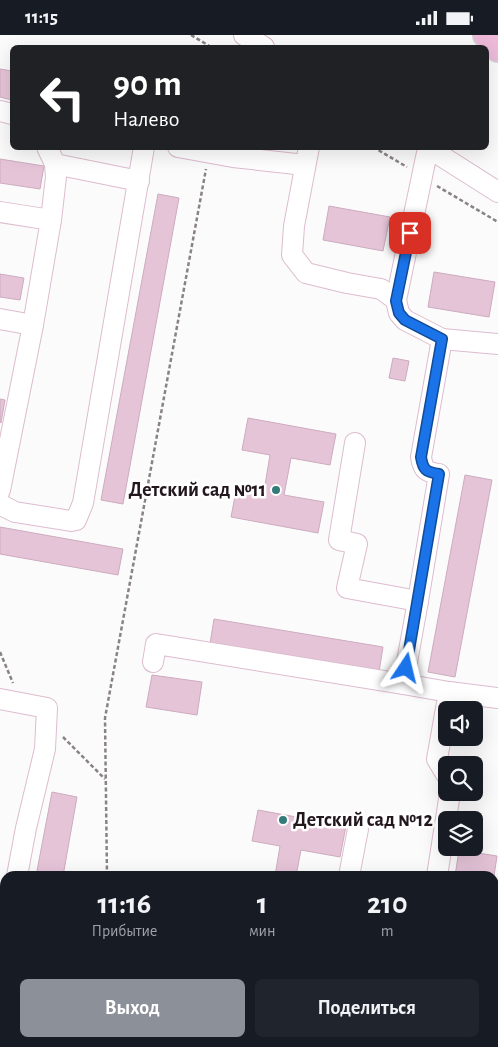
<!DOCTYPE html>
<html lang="ru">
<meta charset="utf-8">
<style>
:root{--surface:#171b24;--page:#20242c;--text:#f1f3f6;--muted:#9ea1a6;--accent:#8c9099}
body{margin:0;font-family:"Alegreya Sans",sans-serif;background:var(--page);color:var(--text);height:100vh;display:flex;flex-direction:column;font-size:19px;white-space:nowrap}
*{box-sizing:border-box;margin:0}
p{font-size:16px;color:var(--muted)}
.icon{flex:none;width:28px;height:28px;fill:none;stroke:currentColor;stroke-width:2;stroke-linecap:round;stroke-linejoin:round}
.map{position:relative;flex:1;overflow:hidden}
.side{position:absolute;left:0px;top:836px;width:499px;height:176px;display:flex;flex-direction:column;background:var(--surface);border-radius:15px 15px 0 0;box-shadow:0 5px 20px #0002}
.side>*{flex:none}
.hud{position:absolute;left:10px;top:10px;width:479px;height:105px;border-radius:8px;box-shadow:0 5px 20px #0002;background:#202124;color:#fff;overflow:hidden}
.tools{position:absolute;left:438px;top:666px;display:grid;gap:10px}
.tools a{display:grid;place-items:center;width:45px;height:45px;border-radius:8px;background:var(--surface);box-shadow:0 5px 20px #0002;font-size:25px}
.pin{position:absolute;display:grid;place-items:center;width:42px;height:42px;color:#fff;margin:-21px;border-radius:10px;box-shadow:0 2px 8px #0006}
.me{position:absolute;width:55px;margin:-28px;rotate:10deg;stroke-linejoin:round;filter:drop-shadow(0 0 4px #0008)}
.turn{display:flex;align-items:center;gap:18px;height:105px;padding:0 20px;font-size:22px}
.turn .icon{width:65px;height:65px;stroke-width:2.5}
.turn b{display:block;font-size:35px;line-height:42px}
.eta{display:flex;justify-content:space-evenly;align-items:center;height:85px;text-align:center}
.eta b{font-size:30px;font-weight:700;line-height:35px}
.primary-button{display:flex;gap:10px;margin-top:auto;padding:10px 20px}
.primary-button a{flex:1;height:58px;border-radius:8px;background:var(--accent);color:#fff;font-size:20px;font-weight:700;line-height:58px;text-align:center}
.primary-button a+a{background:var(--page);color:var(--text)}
.status{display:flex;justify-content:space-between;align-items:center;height:35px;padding:0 25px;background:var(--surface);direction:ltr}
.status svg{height:14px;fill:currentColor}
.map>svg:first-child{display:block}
.building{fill:#e6c4d8;stroke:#cdabbf}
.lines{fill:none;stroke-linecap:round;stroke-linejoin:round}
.minor-casing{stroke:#ddbccf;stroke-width:22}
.major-casing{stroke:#d7d5d6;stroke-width:28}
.path{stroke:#898286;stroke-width:2.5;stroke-dasharray:4 2.5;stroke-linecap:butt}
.minor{stroke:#fff;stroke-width:20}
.major{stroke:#edbada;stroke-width:25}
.route-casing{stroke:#114b97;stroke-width:12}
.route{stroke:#1a73e8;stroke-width:9}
.poi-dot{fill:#327b78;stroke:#fff;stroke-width:2}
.labels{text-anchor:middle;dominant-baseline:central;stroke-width:5;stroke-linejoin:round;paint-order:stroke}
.poi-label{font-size:20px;font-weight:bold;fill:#23171e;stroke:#fff;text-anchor:end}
</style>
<div class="status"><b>11:15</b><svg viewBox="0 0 49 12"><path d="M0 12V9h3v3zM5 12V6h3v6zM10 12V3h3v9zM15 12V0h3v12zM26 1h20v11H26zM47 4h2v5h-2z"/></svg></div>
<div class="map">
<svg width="498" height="1012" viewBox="0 0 498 1012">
<rect width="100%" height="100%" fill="#fbfbfb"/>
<g class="building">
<polygon points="0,34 12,36 12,65 0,62"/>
<polygon points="0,124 44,131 40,154 0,148"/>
<polygon points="158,159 179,163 123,469 101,465"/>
<polygon points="329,171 390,182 383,216 323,205"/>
<polygon points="434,237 495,247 489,282 428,272"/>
<polygon points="0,239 24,243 20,265 0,262"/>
<polygon points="393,323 409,326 405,346 389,343"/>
<polygon points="0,364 5,365 1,388 0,387"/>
<polygon points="248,383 336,399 330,430 291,423 284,460 324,467 318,498 231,482 237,451 264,456 270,420 242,415"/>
<polygon points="465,440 492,445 455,642 428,637"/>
<polygon points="0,492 123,514 118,540 0,519"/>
<polygon points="214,584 383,612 379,637 210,609"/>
<polygon points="152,640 202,647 197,680 146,672"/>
<polygon points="52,757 77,762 63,841 36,841"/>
<polygon points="258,775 346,791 340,822 301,815 296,841 275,841 280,811 252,806"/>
<polygon points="459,815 497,821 494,841 455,841"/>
<polygon points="35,1008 62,1008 61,1012 35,1012"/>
<polygon points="157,1008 179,1008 204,1012 156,1012"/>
<rect x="426" y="1008" width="39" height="4"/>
</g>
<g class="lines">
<defs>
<g id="minor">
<polyline points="244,0 264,12"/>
<polyline points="0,76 12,79"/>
<polyline points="178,112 233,122 305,130"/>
<polyline points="309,112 294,191 292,220 306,238 347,248 381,254 396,265"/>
<polyline points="427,112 498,157"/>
<polyline points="428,113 396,265 399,278 405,285 442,304 498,309"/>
<polyline points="55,129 139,146"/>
<polyline points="0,177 51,185"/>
<polyline points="0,284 33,290"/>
<path d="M442 304 421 422C423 435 426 437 439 439L418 566 403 649 449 657 498 663"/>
<polyline points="355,408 339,505 357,509 347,553 418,566"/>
<polyline points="0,455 33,290 51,185 56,142 55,129 47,112"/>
<polyline points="0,467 1,470 15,477 71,486 76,485 83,468 144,112"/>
<polyline points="153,627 156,609 403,649"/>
<polyline points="0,664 47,673 45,714 26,793 17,841"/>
<polyline points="446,739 437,724 449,657"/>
<polyline points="349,841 358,794"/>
<polyline points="437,841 450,758"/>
<polyline points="5,904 5,909"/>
<polyline points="295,1008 320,1012"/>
<polyline points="14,1012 15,1008"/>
<polyline points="409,1012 410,1008"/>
</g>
<polyline id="major" points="486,0 498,14"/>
</defs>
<use href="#minor" class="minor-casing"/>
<use href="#major" class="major-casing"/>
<g class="path">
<polyline points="191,0 211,12"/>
<polyline points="373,112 407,132"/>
<polyline points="437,151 498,187"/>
<polyline points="0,617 13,648"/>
<polyline points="63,702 105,744"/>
<polyline points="107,841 105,683 206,134"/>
<polyline points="109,1008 109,1012"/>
</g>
<use href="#minor" class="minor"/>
<use href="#major" class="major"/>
</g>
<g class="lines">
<defs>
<path id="route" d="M406 633 439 439C426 437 423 435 421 422L442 304 405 285 399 278 396 266 410 198"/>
</defs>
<use href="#route" class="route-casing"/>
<use href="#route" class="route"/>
</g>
<g class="poi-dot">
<circle cx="276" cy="455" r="5"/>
<circle cx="283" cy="785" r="5"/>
</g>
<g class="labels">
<g class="poi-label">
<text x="266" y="455">Детский сад №11</text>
<text x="293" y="785" text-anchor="start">Детский сад №12</text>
</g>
</g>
</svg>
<div class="tools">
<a><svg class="icon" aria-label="sound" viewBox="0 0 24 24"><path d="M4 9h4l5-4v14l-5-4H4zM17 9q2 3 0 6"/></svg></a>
<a><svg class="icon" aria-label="search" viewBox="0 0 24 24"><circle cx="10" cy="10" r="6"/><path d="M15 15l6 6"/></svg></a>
<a><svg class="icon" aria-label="layers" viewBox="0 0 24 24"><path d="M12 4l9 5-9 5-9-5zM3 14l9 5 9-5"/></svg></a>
</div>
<div class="pin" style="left:410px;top:198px;background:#d93025"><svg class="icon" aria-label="arrive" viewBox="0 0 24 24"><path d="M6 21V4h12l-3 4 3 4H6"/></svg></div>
<svg class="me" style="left:406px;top:633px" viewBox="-20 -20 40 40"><path d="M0-17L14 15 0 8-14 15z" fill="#1a73e8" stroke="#fff" stroke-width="4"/></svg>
<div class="hud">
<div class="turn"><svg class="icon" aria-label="left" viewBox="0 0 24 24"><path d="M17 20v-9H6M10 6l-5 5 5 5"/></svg><div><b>90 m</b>Налево</div></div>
</div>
<section class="side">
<div class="eta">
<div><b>11:16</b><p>Прибытие</p></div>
<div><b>1</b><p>мин</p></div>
<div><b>210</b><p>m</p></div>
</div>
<div class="primary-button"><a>Выход</a><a>Поделиться</a></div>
</section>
</div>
